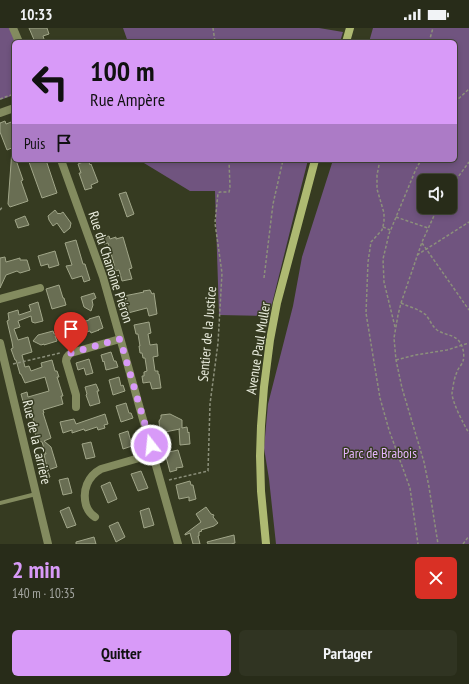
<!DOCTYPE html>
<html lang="fr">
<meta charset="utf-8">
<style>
:root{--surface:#282c19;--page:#303422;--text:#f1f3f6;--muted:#a5a7a2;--line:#444838;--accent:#d89af8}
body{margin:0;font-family:"PT Sans Narrow",sans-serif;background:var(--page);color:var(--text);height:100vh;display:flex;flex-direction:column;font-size:15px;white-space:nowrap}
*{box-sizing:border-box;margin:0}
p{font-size:13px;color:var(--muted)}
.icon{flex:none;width:22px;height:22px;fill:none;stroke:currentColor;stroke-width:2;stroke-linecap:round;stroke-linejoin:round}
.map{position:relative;height:516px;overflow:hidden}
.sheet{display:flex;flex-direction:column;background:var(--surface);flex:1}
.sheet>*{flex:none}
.top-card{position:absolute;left:12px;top:12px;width:445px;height:122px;border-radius:6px;box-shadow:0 2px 6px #0003,0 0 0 1px var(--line);background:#d89af8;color:#111;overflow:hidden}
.tools{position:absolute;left:417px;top:146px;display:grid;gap:8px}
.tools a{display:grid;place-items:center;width:40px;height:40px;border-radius:6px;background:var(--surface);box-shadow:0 2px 6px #0003,0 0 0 1px var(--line);font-size:20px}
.pin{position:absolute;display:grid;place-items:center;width:34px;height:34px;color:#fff;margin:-41px -17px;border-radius:50% 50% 50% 0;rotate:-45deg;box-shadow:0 0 4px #0007}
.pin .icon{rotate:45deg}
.me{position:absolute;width:44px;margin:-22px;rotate:344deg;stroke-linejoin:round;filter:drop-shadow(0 0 3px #0008)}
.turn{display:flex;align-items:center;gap:14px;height:84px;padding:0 12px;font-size:18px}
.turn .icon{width:52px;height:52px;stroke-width:2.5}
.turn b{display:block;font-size:28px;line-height:34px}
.then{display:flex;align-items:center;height:38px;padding:0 12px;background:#0003;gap:8px;font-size:15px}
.round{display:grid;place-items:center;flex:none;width:42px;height:42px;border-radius:6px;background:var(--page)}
.head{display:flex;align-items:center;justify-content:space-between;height:68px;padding:0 12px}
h1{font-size:24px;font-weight:700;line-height:30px;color:var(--accent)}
.button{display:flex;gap:8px;margin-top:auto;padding:8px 12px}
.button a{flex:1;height:46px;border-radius:6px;background:var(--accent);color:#111;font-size:16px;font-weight:700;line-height:46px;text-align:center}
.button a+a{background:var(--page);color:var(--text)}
.status{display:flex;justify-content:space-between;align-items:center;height:28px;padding:0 20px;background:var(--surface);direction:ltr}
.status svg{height:11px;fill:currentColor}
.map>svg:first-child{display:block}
.green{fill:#70547f;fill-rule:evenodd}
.building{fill:#696e53;stroke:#a1a689}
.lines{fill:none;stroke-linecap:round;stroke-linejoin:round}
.path{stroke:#8c907b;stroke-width:1.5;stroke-dasharray:3 2;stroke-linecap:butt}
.service{stroke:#838b5f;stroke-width:4}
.minor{stroke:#838b5f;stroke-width:8}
.secondary{stroke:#aeba72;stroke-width:8}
.route{stroke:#d89af8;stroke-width:7;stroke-dasharray:0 12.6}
.labels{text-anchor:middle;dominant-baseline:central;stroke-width:3;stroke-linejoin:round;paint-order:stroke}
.street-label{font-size:14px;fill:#eaedde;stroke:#363b21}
.park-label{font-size:14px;fill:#e5b5fe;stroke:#363b21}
</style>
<div class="status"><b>10:33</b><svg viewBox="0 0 49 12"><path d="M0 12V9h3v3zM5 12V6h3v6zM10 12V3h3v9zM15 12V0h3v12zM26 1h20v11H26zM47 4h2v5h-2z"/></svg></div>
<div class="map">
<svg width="469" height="516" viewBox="0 0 469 516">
<rect width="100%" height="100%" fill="#363b21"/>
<g class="green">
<polygon points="0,0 10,0 17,14 14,14 14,67 0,72"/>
<polygon points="123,0 319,0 343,4 340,14 128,14"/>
<path d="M373 0H469V516H276L269 451 264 420 268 376 293 278 302 229 333 132H455V14H369ZM424 153H450V179H424Z"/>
<polygon points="139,132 308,132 296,179 269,288 219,287 215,163 190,163"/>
</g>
<g class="building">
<polygon points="29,0 47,0 49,6 43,8 45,14 35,14"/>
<polygon points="5,93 6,96 14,93 14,119 7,122 0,104 0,95"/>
<polygon points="12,122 14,127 14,132 16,132 23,152 21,153 28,173 10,179 8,176"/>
<polygon points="35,132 46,132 57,165 42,170 29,134"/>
<polygon points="88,132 90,137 91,136 98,154 91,157 92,160 85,162 79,145 81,145 78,136"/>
<polygon points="126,164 134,186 127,189 119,166"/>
<polygon points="55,182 58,186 59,185 60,186 63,184 71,195 70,200 64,205 57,195 53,198 49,192 48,188"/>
<polygon points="25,188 29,197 18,200 15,192"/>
<polygon points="109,208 110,211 116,209 116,211 123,209 130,233 132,240 129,241 132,251 122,253 119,242 115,243 114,236 108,215 104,216 102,210"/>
<polygon points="76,212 83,236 85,236 90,252 84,254 82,248 72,251 66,238 72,237 65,215"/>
<polygon points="55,223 59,237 49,240 48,236 41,238 38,228"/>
<polygon points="5,229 6,234 20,230 20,232 27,232 30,242 20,245 17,243 6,247 0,260 0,230"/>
<polygon points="59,257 63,270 64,270 66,277 52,281 46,261"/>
<polygon points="150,262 152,266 154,265 157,286 149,288 147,280 128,285 124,268 144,264 143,263"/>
<polygon points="94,265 96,270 92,272 93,277 91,283 84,279 81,269"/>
<polygon points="38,274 43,293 35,295 32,294 31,288 18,293 20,299 14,301 18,312 28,309 32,324 22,327 25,339 29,338 31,343 42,339 41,335 52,332 55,343 57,343 59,349 57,349 63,368 61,368 63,376 43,382 44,385 43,385 51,410 44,413 51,419 57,439 48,442 47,441 50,449 43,451 41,442 47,440 44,426 46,426 42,414 37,412 35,405 36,402 29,375 24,377 21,366 27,364 28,369 49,363 45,349 25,355 21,346 20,346 16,332 15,332 11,321 13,320 12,314 7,293 9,292 8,285 18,282 19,287 31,283 29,277"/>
<polygon points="99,288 103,300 98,302 99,302 91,305 90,303 71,308 69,312 66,313 55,308 57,313 44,317 44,316 41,317 33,313 38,307 53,303 54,306 66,302 66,299 89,292 89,291"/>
<polygon points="149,294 151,305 148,306 150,317 157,316 158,328 153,329 155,343 158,343 158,346 159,346 161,360 152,361 150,354 143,355 142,348 144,348 144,344 147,343 145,330 143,330 142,325 140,325 139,318 140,318 138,306 136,306 134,297"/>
<polygon points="111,324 114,333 116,333 118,339 106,342 104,333 103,334 101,327"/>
<polygon points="89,331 93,345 86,347 84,340 78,342 76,335"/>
<polygon points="119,349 121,358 123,357 125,363 113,367 109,352"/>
<polygon points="96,356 99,363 97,363 100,375 90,378 86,367 87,366 85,359"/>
<polygon points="126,375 129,385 131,385 133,390 121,394 116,378"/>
<polygon points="105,386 108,396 104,397 105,400 98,402 97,399 85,403 84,401 72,405 72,402 63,405 60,394 74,391 76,396"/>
<polygon points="170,386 182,392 182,400 187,399 188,405 189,404 190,416 180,417 179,401 180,401 160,405 159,393 161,390 161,387"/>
<polygon points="128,403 132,418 123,421 119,406"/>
<polygon points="91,414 95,429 86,431 82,416"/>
<polygon points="178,422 183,439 176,440 177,442 170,444 165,425"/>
<polygon points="141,443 148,460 138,463 131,446"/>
<polygon points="68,450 72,465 63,467 59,452"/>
<polygon points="190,453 191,457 193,457 196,471 189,473 189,469 179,471 176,457"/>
<polygon points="110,454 117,471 108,475 101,458"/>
<polygon points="69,479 76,497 67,500 60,483"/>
<polygon points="206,479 211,486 214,487 213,489 218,495 214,498 201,502 202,503 199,504 199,508 198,508 200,516 193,516 190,505 185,507 185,506 201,494 196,486"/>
<polygon points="149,480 154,497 144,500 140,483"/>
<polygon points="118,494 125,509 116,514 109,498"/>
<polygon points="234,507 235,515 231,516 208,516 207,514"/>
<polygon points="94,509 96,516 76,516 76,514"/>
</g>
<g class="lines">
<g class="path">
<polyline points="213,0 215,14"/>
<polyline points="429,14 433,0"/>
<polyline points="0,71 14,66"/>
<polyline points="455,74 469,61"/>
<polyline points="380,132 377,147 377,161 384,185 384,194 382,202 371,214 368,234 366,285 374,334 380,370 389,402 410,460 418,516"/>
<polyline points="450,160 469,134"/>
<polyline points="438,179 422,214 401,275 398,287 394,310 396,332 402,360 424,434 429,459 438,516"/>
<polyline points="0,182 3,178"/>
<polyline points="396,189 428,200"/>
<polyline points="383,199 390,202"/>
<polyline points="422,215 469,282"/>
<polyline points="417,227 469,194"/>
<polyline points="264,250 273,176 283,132"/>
<path d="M401 275C409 279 419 281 426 287 430 292 432 298 437 302 444 307 453 306 459 313 463 318 465 327 463 333 462 337 458 340 457 344 454 350 453 359 452 365 452 374 464 397 469 405"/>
<polyline points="395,299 384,254 383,231 389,206 416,141 421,132"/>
<polyline points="396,332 415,327 447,322 469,315"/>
<polyline points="13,336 60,325"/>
<polyline points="169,452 208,443 210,376 218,315 222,245 215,195 218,165 220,164 229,164 230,160 229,132"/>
<polyline points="463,516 469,508"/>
</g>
<polyline class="service" points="0,475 36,466"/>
<g class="minor">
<polyline points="13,0 19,14"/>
<polyline points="0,85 14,80"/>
<polyline points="61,132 103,249 178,516"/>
<polyline points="0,271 40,260"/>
<polyline points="0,315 48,516"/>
<path d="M76 379V367L66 333C66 329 68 327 71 325L120 311"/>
<path d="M95 489C90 486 88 483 86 477 82 462 88 448 101 441L153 426"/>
</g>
<g class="secondary">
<polyline points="346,14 350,0"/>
<polyline points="266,516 261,463 260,428 261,398 264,359 270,312 277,275 315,132"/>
</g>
</g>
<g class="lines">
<polyline class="route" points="71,325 120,311 151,417"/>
</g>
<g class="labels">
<g class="street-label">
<text transform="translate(111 239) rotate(72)">Rue du Chanoine Piéron</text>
<text transform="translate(207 306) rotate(-85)">Sentier de la Justice</text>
<text transform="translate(258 320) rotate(-81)">Avenue Paul Muller</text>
<text transform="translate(37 414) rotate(77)">Rue de la Carrière</text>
</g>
<g class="park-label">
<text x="380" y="425">Parc de Brabois</text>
</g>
</g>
</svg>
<div class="tools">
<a><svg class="icon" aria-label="sound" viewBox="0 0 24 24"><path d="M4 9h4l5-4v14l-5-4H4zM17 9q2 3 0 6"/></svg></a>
</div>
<div class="pin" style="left:71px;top:325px;background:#d93025"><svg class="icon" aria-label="arrive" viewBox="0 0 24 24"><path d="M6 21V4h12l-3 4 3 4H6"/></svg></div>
<svg class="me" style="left:151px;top:417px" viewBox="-20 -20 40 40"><circle r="17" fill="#d89af8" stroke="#fff" stroke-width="3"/><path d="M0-11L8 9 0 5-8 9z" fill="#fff"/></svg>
<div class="top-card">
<div class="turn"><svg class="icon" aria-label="left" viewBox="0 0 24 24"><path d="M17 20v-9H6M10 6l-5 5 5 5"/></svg><div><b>100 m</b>Rue Ampère</div></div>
<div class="then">Puis<svg class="icon" aria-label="arrive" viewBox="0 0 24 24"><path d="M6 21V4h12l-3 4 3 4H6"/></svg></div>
</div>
</div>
<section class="sheet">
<div class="head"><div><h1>2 min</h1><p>140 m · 10:35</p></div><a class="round" style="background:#d93025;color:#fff"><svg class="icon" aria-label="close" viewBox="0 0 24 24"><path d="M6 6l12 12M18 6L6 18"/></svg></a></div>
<div class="button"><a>Quitter</a><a>Partager</a></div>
</section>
